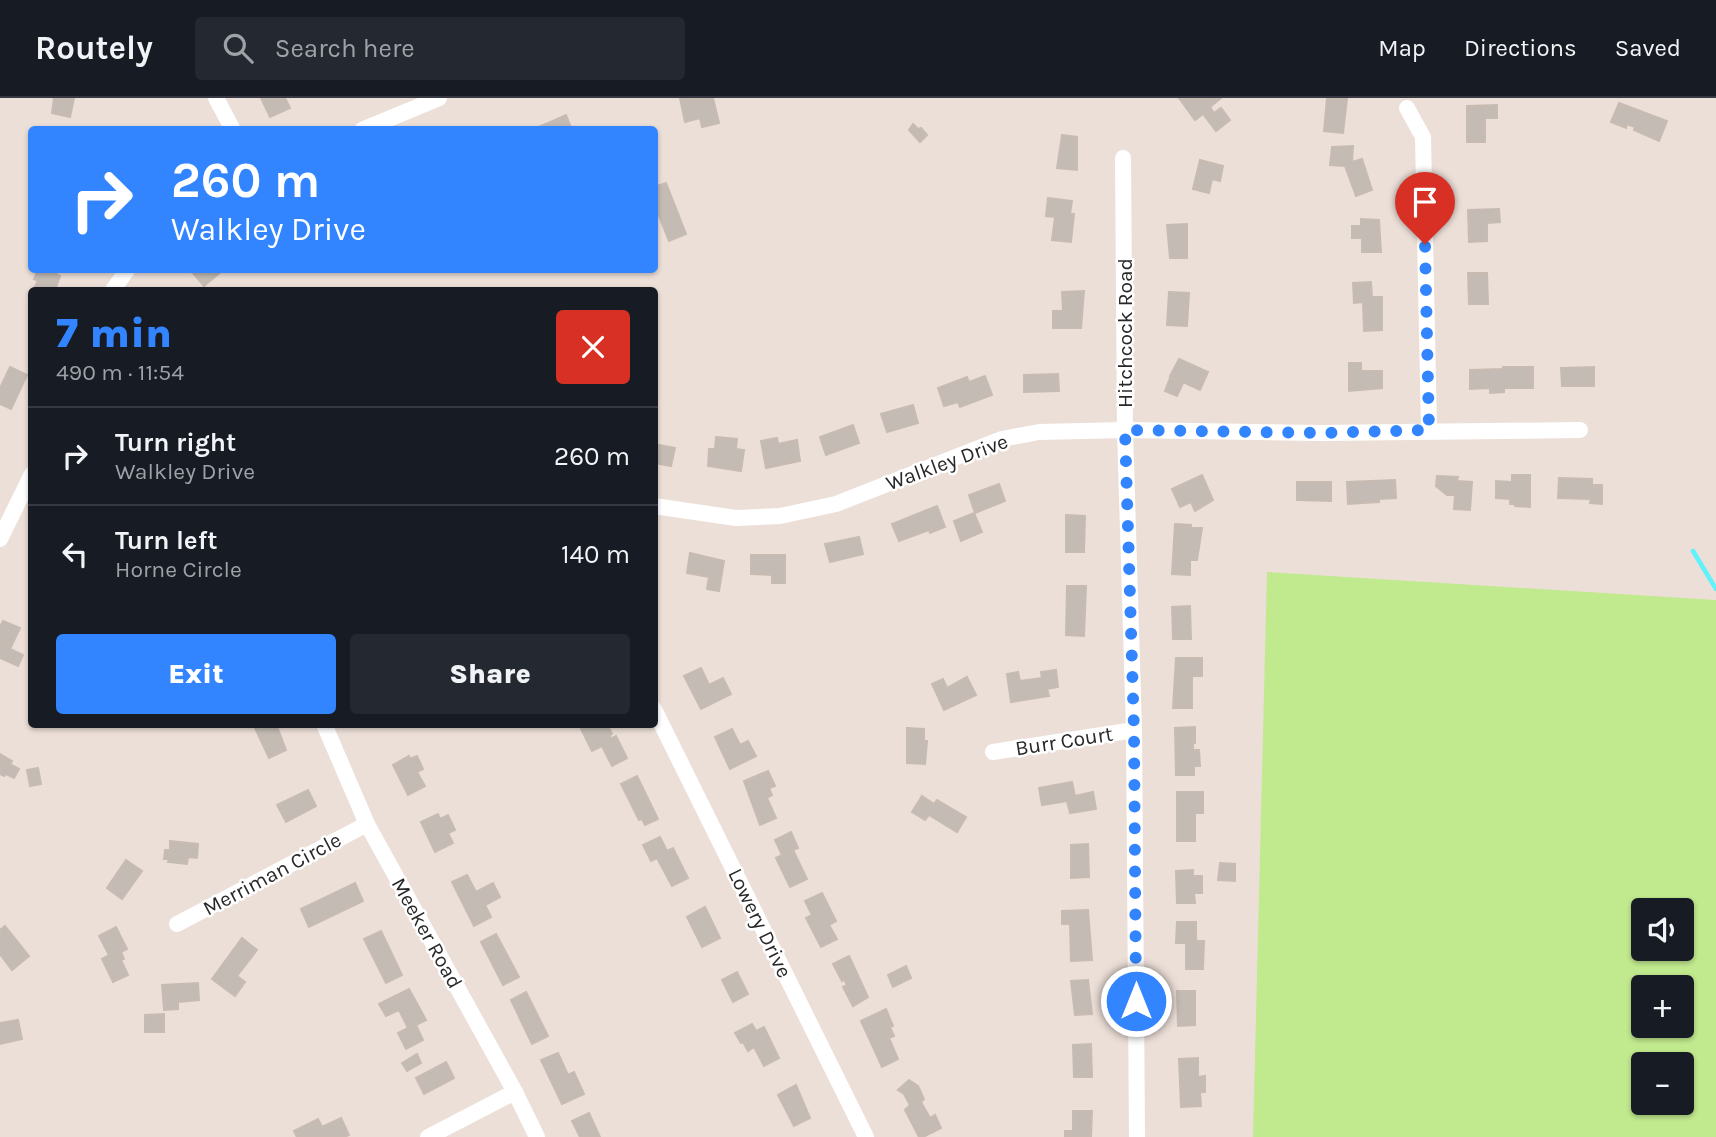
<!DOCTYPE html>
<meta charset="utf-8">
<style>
:root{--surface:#171b24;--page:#242831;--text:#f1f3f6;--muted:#9ea1a6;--line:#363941;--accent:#3285ff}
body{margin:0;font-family:Karla,sans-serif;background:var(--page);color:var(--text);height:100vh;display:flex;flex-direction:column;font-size:26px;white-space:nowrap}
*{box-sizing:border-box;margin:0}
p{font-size:23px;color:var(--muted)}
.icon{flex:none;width:38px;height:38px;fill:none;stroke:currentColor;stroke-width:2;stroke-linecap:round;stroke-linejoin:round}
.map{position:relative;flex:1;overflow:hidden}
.drawer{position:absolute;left:28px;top:189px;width:630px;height:441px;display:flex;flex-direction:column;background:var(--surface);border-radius:7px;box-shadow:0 2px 5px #0004}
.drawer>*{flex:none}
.hud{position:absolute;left:28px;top:28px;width:630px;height:147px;border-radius:7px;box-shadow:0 2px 5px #0004;background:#3285ff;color:#fff;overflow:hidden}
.tools{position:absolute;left:1631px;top:800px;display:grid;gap:14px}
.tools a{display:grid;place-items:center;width:63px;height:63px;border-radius:7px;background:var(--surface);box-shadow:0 2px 5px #0004;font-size:35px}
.pin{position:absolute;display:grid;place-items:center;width:60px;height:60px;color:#fff;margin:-72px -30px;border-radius:50% 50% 50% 0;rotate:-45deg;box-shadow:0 0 7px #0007}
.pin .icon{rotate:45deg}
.me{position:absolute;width:77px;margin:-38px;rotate:0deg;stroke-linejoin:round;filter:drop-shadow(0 0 5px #0008)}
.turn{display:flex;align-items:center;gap:24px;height:147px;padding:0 28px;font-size:32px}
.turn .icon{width:91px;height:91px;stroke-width:2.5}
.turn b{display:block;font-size:49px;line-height:60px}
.round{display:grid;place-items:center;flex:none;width:74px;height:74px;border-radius:7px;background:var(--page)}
.headline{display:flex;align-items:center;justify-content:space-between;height:119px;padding:0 28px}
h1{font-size:42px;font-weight:800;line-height:52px;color:var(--accent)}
.button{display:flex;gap:14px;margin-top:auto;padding:14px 28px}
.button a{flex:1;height:80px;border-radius:7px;background:var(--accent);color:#fff;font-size:28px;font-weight:800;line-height:80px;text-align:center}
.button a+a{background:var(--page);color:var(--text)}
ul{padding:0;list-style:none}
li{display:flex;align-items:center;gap:21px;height:98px;padding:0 28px;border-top:2px solid var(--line)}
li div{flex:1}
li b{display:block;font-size:26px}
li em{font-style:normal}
header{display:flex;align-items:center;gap:42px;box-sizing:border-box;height:98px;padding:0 35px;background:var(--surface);border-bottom:2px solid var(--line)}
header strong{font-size:33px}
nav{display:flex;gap:38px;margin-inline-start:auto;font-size:24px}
.search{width:490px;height:63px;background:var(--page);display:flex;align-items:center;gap:18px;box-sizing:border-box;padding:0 24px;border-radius:7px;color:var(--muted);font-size:26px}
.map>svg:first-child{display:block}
.green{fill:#c1e98e;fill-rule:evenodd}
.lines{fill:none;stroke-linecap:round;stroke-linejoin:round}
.stream{stroke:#5ff2fa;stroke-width:4.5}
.building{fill:#c3bbb4;stroke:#c7bbb2;stroke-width:2}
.minor{stroke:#fff;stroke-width:16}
.route{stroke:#3285ff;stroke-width:12;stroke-dasharray:0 21.6}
.labels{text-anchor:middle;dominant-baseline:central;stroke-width:5;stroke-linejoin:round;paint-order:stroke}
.street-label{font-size:21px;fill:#282828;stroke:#fff}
</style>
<header>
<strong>Routely</strong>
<div class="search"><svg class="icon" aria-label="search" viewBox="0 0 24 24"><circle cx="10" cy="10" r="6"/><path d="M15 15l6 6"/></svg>Search here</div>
<nav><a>Map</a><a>Directions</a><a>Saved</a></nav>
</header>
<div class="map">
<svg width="1716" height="1039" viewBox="0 0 1716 1039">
<rect width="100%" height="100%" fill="#ecdfd8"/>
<path class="green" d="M1267 474 1716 502V1039H1253ZM1643 812H1682V850H1643ZM1643 889H1682V928H1643ZM1643 966H1682V1004H1643Z"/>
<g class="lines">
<polyline class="stream" points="1693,453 1716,491"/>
</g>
<g class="building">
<polygon points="54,0 74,0 70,19 52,15"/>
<polygon points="261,0 285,0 290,10 270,19"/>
<polygon points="680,0 713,0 719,25 702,29 700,20 685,24"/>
<polygon points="1179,0 1221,0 1210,9 1214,15 1221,10 1230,22 1216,33 1203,16 1195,22"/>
<polygon points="1327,0 1347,1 1343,35 1324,33"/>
<polygon points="1619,5 1667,23 1659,43 1634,32 1635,29 1627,26 1626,30 1611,24"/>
<polygon points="1497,7 1497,20 1485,20 1485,44 1467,44 1467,8"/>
<polygon points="566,17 572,32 532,32"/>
<polygon points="913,26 918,31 921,30 927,37 920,44 909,32"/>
<polygon points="1062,37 1077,39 1077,72 1057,70"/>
<polygon points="1353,48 1352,64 1362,61 1372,92 1356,98 1345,68 1330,67 1332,49"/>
<polygon points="1200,62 1223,68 1220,83 1212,81 1209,95 1193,91"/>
<polygon points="666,85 686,136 669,143 654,105 654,89"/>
<polygon points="1048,100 1072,103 1070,116 1074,116 1071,144 1052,142 1055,119 1046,118"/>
<polygon points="1499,111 1500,124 1487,125 1487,143 1469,144 1468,112"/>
<polygon points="1361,121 1379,122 1381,154 1362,154 1362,140 1352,140 1352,128 1361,128"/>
<polygon points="1187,126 1187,160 1170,160 1167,127"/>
<polygon points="38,172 58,172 56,176 60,178 55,192 33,192 38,183 34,181"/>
<polygon points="196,172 223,172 204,188 193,175"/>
<polygon points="1468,175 1487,175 1488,206 1469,206"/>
<polygon points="1371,184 1372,199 1382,199 1382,232 1364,233 1363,204 1354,205 1353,185"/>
<polygon points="1084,193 1081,230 1053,230 1053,213 1063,213 1062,194"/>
<polygon points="1169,194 1189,195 1187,228 1167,227"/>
<polygon points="1179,261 1208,274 1200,292 1170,278"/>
<polygon points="1349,265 1361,265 1361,273 1382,273 1382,290 1349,293"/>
<polygon points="10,269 27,277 11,311 0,306 0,290"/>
<polygon points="1503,269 1533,269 1533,290 1504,290 1504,294 1490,295 1490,290 1470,291 1470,272 1503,271"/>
<polygon points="1594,269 1594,288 1562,288 1561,270"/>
<polygon points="1058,276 1059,293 1024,294 1024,277"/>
<polygon points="985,278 992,297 960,309 958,304 944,308 938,290 967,279 969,284"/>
<polygon points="1170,280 1183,285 1177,298 1165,293"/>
<polygon points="913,307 918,325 887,334 881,316"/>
<polygon points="853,327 859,345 826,357 820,339"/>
<polygon points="716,339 737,341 736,351 744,352 741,373 708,368 709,351 715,351"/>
<polygon points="777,340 778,346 797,342 800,363 766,370 761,343"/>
<polygon points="654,346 675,350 671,368 654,365"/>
<polygon points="1202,377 1213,402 1195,413 1191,404 1180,409 1172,391"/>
<polygon points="1512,377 1530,377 1530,409 1515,408 1515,406 1510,406 1510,401 1496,400 1496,383 1512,384"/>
<polygon points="1437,378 1458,379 1457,383 1472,384 1470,412 1454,411 1455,397 1447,397 1436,388"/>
<polygon points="1559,380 1592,381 1592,387 1602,387 1602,406 1590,405 1591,401 1558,400"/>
<polygon points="1395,382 1396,400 1379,401 1379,404 1348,406 1347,384"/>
<polygon points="1297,384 1331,384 1331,403 1297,402"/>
<polygon points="999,386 1005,403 975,415 969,397"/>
<polygon points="937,408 945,429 930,435 929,432 899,443 892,426"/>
<polygon points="974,415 982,434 961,443 954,423"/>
<polygon points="1066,417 1085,418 1084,454 1066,454"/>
<polygon points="1175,426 1191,427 1191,430 1202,430 1197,462 1190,462 1190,477 1172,476"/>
<polygon points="859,439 863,456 830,464 825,446"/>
<polygon points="690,455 724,463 719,493 707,491 709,479 687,475"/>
<polygon points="751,457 785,457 785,485 772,485 772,477 751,476"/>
<polygon points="1067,488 1086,488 1084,538 1066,537"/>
<polygon points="1190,508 1191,541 1173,541 1172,509"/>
<polygon points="3,523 20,530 10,551 23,557 18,568 0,560 0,529"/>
<polygon points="1176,560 1202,560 1202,578 1192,578 1192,610 1173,610"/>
<polygon points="701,570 709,587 723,580 731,596 701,611 684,578"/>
<polygon points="1056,572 1058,589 1047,591 1049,598 1011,604 1007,576 1018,574 1020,583 1042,580 1041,574"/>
<polygon points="967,579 976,597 944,612 932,586 943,581 947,590"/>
<polygon points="257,626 276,626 286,652 269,660 254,628"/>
<polygon points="590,626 607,626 612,636 610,637 611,641 616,638 627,660 612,668 602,648 592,653 581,631"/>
<polygon points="1195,629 1195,645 1193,645 1193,652 1199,652 1200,668 1194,668 1194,677 1176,677 1175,630"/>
<polygon points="907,630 924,631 924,643 927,643 925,666 907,665"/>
<polygon points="732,631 740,647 748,643 756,658 730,671 715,639"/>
<polygon points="0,656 12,663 10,666 19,671 14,680 6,676 4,678 0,676"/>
<polygon points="409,658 410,661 417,658 423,671 417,674 425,688 408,697 393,667"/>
<polygon points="38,670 41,686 30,688 27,672"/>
<polygon points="768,673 775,688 769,690 772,697 767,700 776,720 760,727 744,683"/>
<polygon points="637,678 658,721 645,727 642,721 639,722 621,686"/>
<polygon points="1072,684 1075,698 1093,694 1096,711 1070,715 1067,703 1042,707 1039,690"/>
<polygon points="308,692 316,708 286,724 277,707"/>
<polygon points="1177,694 1203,694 1203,715 1195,715 1195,743 1177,743"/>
<polygon points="922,698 934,706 937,702 966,719 957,734 929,717 925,722 912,714"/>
<polygon points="438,716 440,721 448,717 455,732 448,735 453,745 435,754 421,724"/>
<polygon points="791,734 798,750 793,752 807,781 790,789 776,760 782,757 775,742"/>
<polygon points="660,739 667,753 673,750 688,780 672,788 657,760 651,763 643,747"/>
<polygon points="170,743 198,746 197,760 188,759 187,766 168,764 169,761 164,761 165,752 170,752"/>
<polygon points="1088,746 1089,779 1071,780 1071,747"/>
<polygon points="126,762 142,773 122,801 107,790"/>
<polygon points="1220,765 1235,766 1235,783 1218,782"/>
<polygon points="1193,772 1193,778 1202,778 1202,795 1194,795 1195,805 1177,805 1176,773"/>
<polygon points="467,777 476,794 493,785 500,799 485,807 491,819 474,828 452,784"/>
<polygon points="355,785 363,803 309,829 301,811"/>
<polygon points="822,795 836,823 829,827 837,841 821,849 806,820 812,817 805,803"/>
<polygon points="705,809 720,840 702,849 687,819"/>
<polygon points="1088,812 1092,862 1071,863 1070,826 1062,826 1062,813"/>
<polygon points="1177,824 1196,824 1196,843 1204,843 1203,871 1186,871 1186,845 1176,845"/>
<polygon points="5,828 29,858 12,872 0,856 0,832"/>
<polygon points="116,829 127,851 121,854 124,861 121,862 128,877 113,884 102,861 109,857 99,838"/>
<polygon points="381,833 402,877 386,885 364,841"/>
<polygon points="496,836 519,879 503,887 481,844"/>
<polygon points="242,840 257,852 237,878 245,884 235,898 212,881"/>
<polygon points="849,858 868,899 853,908 843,889 847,887 844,881 842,883 833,866"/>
<polygon points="906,868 911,880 893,889 888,877"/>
<polygon points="737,874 748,896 733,904 722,882"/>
<polygon points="1088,882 1092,916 1075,917 1071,883"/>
<polygon points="198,885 199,902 178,904 178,911 164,912 162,887"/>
<polygon points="409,891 426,922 416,927 423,942 406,951 398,935 408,930 399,912 386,918 379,906"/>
<polygon points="1177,893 1195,893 1195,927 1178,928"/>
<polygon points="526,894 548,938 532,946 511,902"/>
<polygon points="886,911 893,928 890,929 894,938 889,940 898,961 882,969 861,923"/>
<polygon points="164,916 164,934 145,934 145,917"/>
<polygon points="18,922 22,941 0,946 0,925"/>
<polygon points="752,926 756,933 764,929 779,960 764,968 754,949 748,953 743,944 741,945 735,935"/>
<polygon points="1091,946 1092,979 1074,979 1073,947"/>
<polygon points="558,955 568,977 574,974 584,996 562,1006 541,962"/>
<polygon points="417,956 421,965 407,973 402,965"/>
<polygon points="1198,960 1198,979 1205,978 1205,994 1200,994 1201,1008 1181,1009 1179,961"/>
<polygon points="446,964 454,980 424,996 416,980"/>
<polygon points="909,982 918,988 924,1001 921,1004 930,1020 935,1017 941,1030 923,1039 919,1039 905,1012 910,1007 904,996 898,992"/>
<polygon points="796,987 810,1020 794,1028 778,997"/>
<polygon points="1073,1013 1092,1013 1091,1039 1065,1039 1065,1033 1073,1033"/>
<polygon points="589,1015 600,1039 580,1039 572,1023"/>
<polygon points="341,1020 349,1037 344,1039 297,1039 294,1033 318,1021 322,1029"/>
</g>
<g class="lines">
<g class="minor">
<polyline points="216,0 233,32"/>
<polyline points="1407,10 1423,39 1429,333"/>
<polyline points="362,32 439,0"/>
<polyline points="1123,60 1125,332 1134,632 1137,1039"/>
<polyline points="113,192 127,172"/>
<polyline points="654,408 736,420 780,418 836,406 1002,341 1039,334 1125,332 1321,335 1580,332"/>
<polyline points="0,441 32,376"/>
<polyline points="654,611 866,1039"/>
<polyline points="324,626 367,726 515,994 537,1039"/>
<polyline points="993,654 1134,632"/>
<polyline points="177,826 367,726"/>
<polyline points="428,1039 515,994"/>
</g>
</g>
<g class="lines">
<polyline class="route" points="1136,903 1134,632 1125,332 1321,335 1429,332 1425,146"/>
</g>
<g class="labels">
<g class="street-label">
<text transform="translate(1125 235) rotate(-90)">Hitchcock Road</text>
<text transform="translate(947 364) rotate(-20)">Walkley Drive</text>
<text transform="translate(1064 643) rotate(-9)">Burr Court</text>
<text transform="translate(272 776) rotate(-28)">Merriman Circle</text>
<text transform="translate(760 825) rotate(64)">Lowery Drive</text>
<text transform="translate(427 835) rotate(61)">Meeker Road</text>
</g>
</g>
</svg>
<div class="tools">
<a><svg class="icon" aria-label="sound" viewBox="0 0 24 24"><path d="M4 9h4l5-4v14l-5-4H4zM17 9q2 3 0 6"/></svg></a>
<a>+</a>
<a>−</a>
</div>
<div class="pin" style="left:1425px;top:146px;background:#d93025"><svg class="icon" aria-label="arrive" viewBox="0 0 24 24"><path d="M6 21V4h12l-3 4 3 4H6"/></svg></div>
<svg class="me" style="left:1136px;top:903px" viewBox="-20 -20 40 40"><circle r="17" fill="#3285ff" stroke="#fff" stroke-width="3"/><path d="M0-11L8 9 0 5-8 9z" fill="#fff"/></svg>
<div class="hud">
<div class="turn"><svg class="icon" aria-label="right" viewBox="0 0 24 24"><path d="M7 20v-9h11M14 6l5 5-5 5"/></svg><div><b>260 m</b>Walkley Drive</div></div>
</div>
<section class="drawer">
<div class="headline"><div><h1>7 min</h1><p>490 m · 11:54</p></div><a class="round" style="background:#d93025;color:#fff"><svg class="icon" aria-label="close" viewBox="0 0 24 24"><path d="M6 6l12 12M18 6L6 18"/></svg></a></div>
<ul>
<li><svg class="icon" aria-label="right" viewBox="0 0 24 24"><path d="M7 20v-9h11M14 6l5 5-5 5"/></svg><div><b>Turn right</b><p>Walkley Drive</p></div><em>260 m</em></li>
<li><svg class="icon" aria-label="left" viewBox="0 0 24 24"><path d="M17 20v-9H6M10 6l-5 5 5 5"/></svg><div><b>Turn left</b><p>Horne Circle</p></div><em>140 m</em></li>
</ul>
<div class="button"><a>Exit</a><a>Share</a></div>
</section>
</div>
